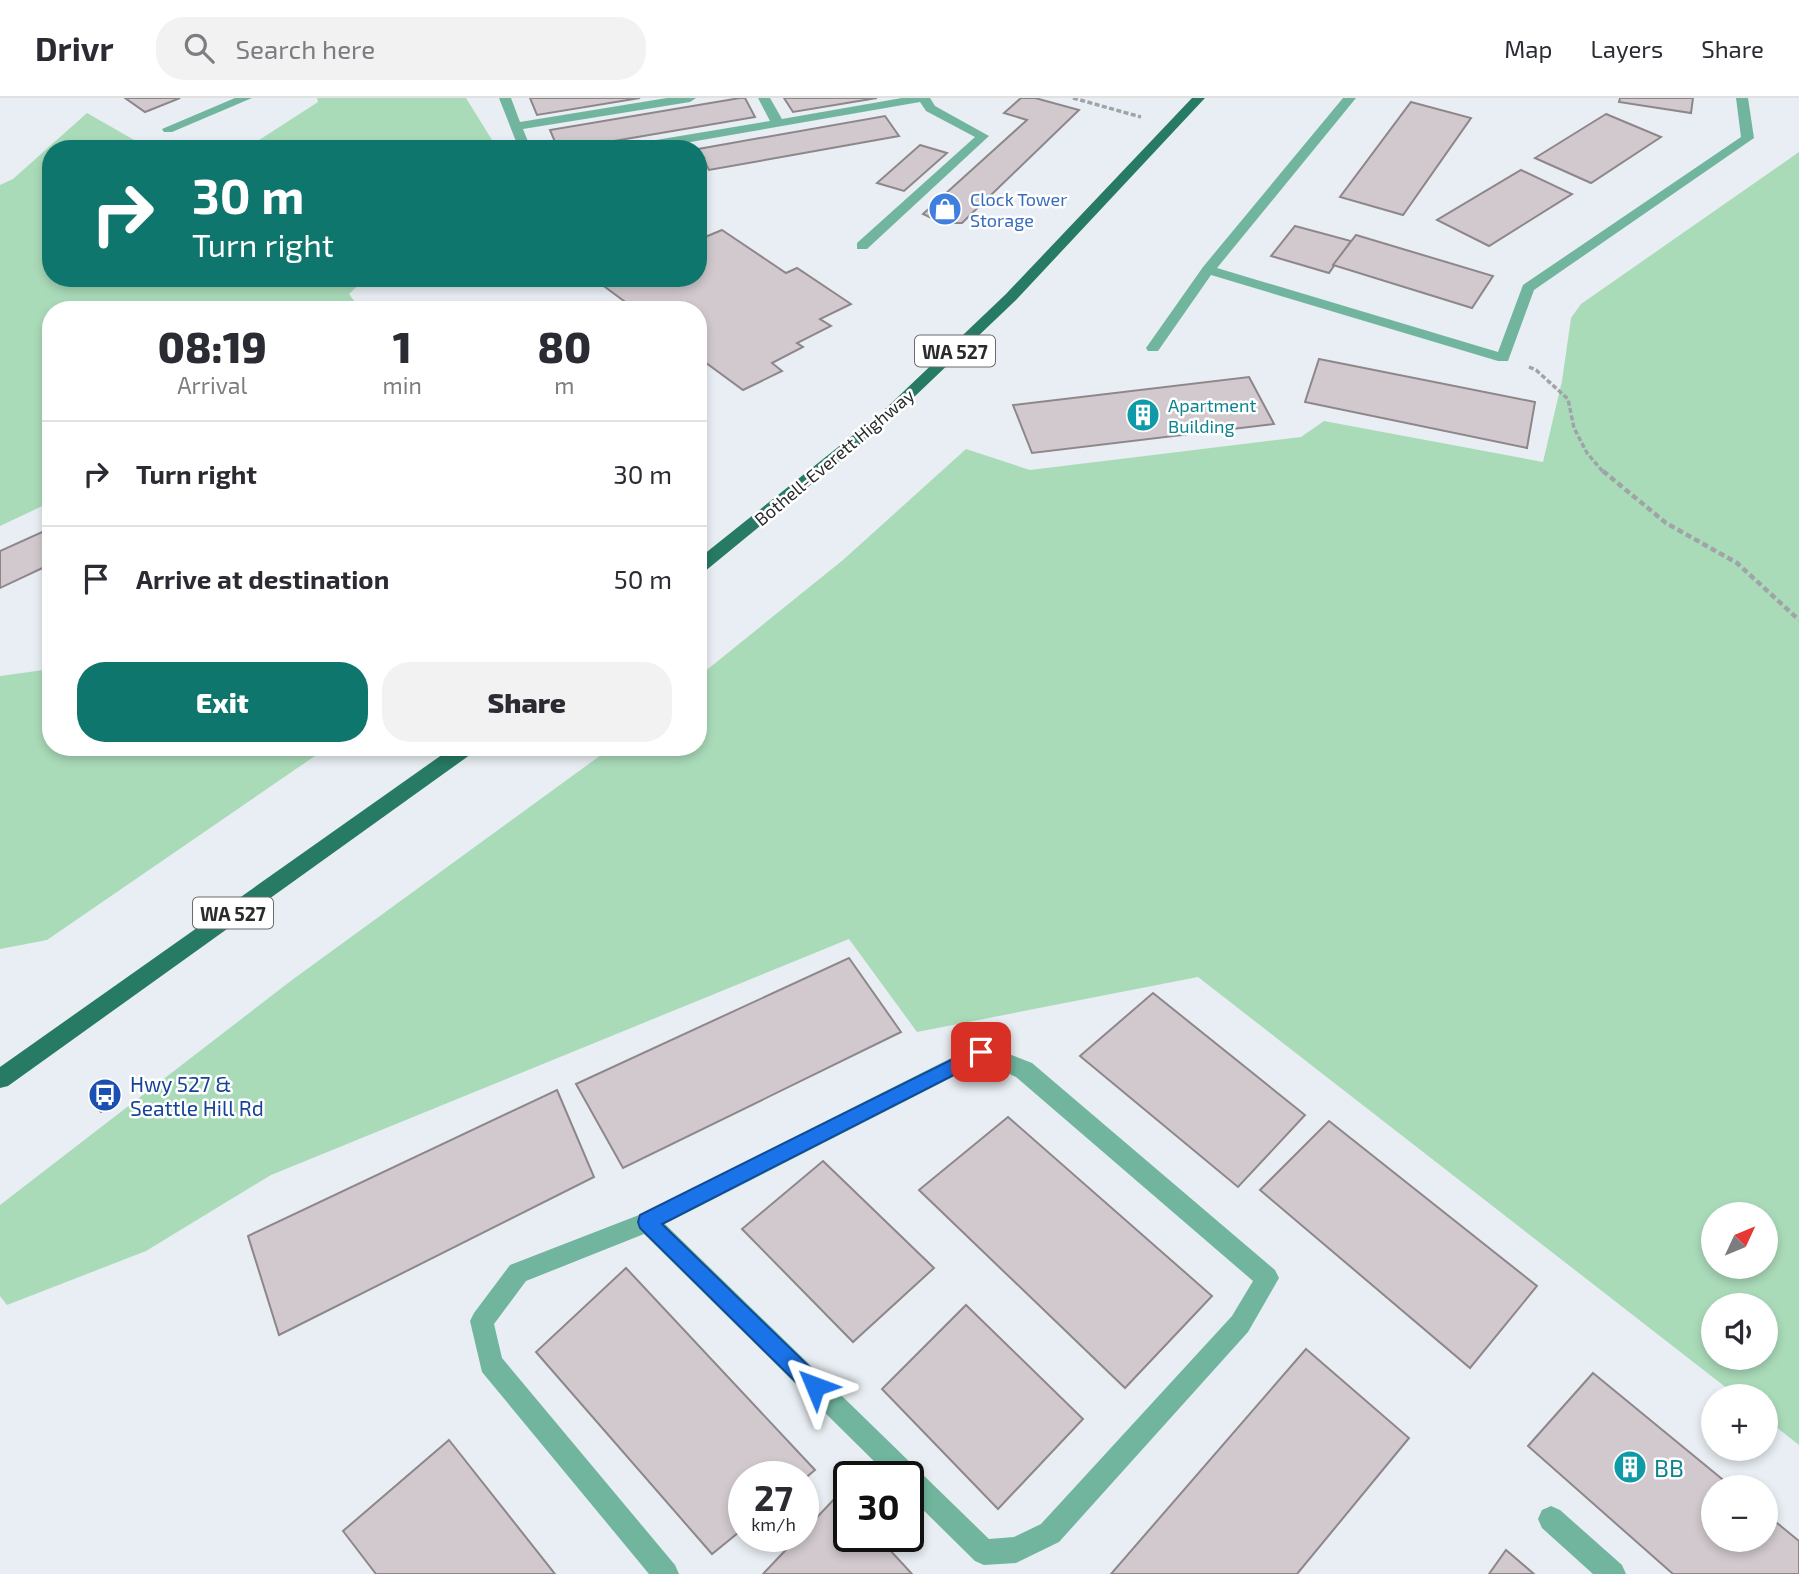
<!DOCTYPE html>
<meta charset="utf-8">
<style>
:root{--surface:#fff;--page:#f2f2f3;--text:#2b2b33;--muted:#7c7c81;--line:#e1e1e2;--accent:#0f766e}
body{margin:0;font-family:"Exo 2",sans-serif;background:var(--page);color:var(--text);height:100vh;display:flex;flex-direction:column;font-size:26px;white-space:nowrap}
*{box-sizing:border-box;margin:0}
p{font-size:23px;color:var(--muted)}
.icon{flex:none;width:38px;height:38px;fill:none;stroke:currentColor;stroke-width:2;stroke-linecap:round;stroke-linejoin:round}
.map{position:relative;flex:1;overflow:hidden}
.details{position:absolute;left:42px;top:203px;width:665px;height:455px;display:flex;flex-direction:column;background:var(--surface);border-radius:28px;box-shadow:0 4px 10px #0003}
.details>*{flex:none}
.hud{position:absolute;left:42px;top:42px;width:665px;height:147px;border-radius:28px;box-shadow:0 4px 10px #0003;background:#0f766e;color:#fff;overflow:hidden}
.needle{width:46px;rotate:46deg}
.fabs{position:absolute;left:1701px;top:1104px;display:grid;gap:14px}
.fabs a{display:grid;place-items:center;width:77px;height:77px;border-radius:50%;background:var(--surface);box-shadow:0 4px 10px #0003;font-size:35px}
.speed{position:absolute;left:728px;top:1363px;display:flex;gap:14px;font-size:35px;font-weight:700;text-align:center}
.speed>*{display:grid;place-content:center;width:91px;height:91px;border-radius:50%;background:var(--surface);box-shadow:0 4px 10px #0003;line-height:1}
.speed small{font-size:18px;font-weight:400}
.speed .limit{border:4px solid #111;border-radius:10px;background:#fff;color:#111}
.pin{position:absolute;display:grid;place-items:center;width:60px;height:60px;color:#fff;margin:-30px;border-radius:14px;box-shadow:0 4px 10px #0006}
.me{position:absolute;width:77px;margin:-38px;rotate:314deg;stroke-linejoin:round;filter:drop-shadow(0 0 5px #0008)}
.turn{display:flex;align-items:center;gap:24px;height:147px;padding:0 35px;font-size:32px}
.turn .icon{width:91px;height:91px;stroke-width:2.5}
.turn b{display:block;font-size:49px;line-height:60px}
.eta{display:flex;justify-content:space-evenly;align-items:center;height:119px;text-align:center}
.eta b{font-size:42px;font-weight:800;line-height:49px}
.primary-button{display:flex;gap:14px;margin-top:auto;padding:14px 35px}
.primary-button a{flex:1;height:80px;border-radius:28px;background:var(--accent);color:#fff;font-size:28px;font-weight:800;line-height:80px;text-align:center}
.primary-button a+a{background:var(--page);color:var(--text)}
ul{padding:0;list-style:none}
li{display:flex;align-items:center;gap:21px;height:105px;padding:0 35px;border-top:2px solid var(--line)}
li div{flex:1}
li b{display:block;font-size:26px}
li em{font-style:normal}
header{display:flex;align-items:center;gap:42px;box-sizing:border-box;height:98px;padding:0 35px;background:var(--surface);border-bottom:2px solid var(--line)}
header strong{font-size:33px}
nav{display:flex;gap:38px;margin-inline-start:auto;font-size:24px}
.search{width:490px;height:63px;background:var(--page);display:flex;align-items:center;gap:18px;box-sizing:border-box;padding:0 24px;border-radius:28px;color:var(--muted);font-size:26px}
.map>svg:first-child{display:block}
.green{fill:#aadbb9;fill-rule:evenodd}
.building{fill:#d1c9cd;stroke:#8e878a;stroke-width:2}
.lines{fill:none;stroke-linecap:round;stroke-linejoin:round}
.path-far1{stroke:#9fa4a8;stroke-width:3.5;stroke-dasharray:5 2.5;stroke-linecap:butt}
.path{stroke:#9fa4a8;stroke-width:4.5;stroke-dasharray:6 3.5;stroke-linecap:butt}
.service{fill:#71b59f;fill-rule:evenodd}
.minor{fill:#71b59f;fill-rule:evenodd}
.primary{fill:#277a63;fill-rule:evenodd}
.route{fill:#1a73e8;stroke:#114b97;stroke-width:2}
.labels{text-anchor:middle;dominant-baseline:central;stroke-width:5;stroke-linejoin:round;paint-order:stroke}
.far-shop-label{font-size:18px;fill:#366cbe;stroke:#fff;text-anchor:start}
.far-culture-label{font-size:18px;fill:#0d838f;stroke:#fff;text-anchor:start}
.far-street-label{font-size:18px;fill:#292b2d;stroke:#fff}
.shield{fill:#fff;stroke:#696b6c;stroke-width:2}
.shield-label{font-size:19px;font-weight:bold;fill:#292b2d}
.transit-label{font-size:21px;fill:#164399;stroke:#fff;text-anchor:start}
.near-culture-label{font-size:24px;fill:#0d838f;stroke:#fff;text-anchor:start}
</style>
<header>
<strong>Drivr</strong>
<div class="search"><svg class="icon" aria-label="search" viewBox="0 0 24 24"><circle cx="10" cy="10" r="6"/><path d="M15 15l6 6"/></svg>Search here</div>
<nav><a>Map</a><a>Layers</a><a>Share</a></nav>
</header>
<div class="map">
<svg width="1799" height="1476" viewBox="0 0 1799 1476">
<rect width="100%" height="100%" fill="#e8eef3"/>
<g class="green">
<polygon points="317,0 466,0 492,42 487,51 245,51 318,4"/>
<polygon points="87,15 150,51 51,51 51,180 366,180 349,196 361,212 51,212 51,404 0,428 0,87 13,81"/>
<path d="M1799 54V1347L1766 1321V1298H1737L1198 879 917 934 849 841 271 1077 146 1153 7 1207 0 1198V1107L292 882 612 649H698V579L843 462 966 351 1030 372 1301 339 1324 323 1543 364 1562 283 1571 220 1581 206ZM1766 1116V1169H1713V1116ZM1713 1208H1766V1260H1713Z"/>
<polygon points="51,571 51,649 328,649 47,842 0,851 0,578"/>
</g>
<g class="building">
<polygon points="125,0 180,0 145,14"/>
<polygon points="530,0 640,0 537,17"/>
<polygon points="740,0 745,0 755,19 567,51 558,51 550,32"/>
<polygon points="784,0 877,0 793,14"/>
<polygon points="1021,0 1035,0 1079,12 962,125 942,125 923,116 1027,22 1004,15"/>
<polygon points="1620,0 1693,0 1691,15 1619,4"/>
<polygon points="1411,4 1471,20 1403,117 1340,99"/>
<polygon points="1606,16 1661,39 1591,85 1535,60"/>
<polygon points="885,18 899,38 709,72 698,51"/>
<polygon points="920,47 947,55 904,93 877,85"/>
<polygon points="1521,72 1572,96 1489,148 1437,122"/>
<polygon points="1295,128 1351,143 1329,175 1271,158"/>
<polygon points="722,132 786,175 797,170 851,206 820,221 831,228 797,245 803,249 772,265 782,273 743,292 698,259 698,212 636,212 593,180 698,180 698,142"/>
<polygon points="1356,137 1493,178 1472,210 1333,167"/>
<polygon points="1319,261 1535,304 1527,350 1305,304"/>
<polygon points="1249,279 1274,326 1032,355 1013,307"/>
<polygon points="51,430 51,466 0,490 0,453"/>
<polygon points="849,860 901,934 623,1070 576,986"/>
<polygon points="1153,895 1305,1017 1238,1089 1080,958"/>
<polygon points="557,992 594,1079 279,1237 248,1138"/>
<polygon points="113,997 117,1002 101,1014 96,1009"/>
<polygon points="1008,1019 1212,1198 1125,1290 919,1092"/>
<polygon points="1329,1023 1537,1188 1470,1270 1260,1092"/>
<polygon points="823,1063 934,1170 853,1244 742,1131"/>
<polygon points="626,1170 815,1372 803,1382 803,1379 744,1379 744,1430 712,1456 536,1254"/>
<polygon points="966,1207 1083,1321 998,1411 882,1291"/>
<polygon points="1306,1251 1409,1340 1297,1476 1111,1476"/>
<polygon points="1593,1275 1733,1390 1713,1390 1713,1442 1766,1442 1766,1416 1799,1443 1799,1476 1673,1476 1528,1348"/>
<polygon points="449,1342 555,1476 376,1476 343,1433"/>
<polygon points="839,1396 849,1407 849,1438 877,1438 912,1476 763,1476 799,1438 803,1438 803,1434"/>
<polygon points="1506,1452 1534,1476 1489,1476"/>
</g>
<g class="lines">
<g class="path-far1">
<polyline points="1073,0 1141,19"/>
<polyline points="1529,269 1536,272 1568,301 1574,330 1587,355 1604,375"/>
</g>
<polyline class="path" points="1603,373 1666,425 1737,465 1799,522"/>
<g class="service">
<polygon points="235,0 252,0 172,34 164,34 162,31"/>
<polygon points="499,0 511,0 520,24 667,0 696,0 690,4 523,31 531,51 519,51"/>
<polygon points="758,0 770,0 782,21 902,0 930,0 935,8 989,38 867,151 857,151 857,145 975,39 926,13 920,4 650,51 620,51 626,47 770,23"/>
</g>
<g class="minor">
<polygon points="1343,0 1356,0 1217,170 1498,254 1523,187 1741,39 1736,0 1748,0 1754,40 1534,192 1508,263 1498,263 1211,177 1158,253 1148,253 1146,250 1203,169"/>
<path d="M981 945 1032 965 1275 1172 1279 1180 1248 1234 1059 1444 1016 1465 984 1467 975 1463 908 1397V1379H890L644 1136 526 1183 494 1226 502 1260 675 1467 679 1476H649L482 1274 470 1223 474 1215 510 1167 639 1117ZM982 964 1016 979 1253 1183 1232 1218 1041 1426 1014 1439 989 1441 665 1126Z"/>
<polygon points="1551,1408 1560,1412 1622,1467 1626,1476 1593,1476 1542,1430 1538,1421 1542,1412"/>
</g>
<g class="primary">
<polygon points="1192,0 1205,0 1016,202 892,320 704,474 698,476 698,461 882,314 1006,196"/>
<polygon points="453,649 476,649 474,654 8,988 0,990 0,969"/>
</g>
</g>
<polygon class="route" points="981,947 987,949 989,954 987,960 662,1126 822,1281 825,1288 822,1295 815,1298 807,1295 640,1130 638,1124 640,1117"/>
<defs>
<symbol id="shop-disc" viewBox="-11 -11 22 22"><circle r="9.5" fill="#3f7fe0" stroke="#fff"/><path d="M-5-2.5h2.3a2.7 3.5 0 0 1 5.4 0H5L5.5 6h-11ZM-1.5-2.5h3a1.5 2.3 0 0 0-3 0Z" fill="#fff"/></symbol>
<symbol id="building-disc" viewBox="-11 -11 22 22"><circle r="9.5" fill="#0f9aa8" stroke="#fff"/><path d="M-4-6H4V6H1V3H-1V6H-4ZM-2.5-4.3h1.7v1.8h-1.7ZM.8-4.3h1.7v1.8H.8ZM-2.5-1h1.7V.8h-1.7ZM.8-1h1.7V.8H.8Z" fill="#fff"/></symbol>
<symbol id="bus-disc" viewBox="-11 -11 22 22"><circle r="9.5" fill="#1a4fb4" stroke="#fff"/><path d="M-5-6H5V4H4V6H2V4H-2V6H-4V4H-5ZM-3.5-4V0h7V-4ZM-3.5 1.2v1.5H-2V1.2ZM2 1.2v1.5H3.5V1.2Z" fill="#fff"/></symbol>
</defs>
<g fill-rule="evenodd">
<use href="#shop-disc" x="926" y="92" width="38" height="38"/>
<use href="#building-disc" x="1124" y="298" width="38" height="38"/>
<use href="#bus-disc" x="86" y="978" width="38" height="38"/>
<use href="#building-disc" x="1611" y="1350" width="38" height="38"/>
</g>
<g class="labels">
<g class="far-shop-label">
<text x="970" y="101">Clock Tower<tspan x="970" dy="21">Storage</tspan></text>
</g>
<g class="far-culture-label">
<text x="1168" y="307">Apartment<tspan x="1168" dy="21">Building</tspan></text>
</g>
<g class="far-street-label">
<text transform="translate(834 359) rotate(-40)">Bothell-Everett Highway</text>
</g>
<g class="shield">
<rect x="915" y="237.5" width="80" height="31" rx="5"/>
<rect x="193" y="799.5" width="80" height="31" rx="5"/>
</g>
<g class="shield-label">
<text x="955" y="253">WA 527</text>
<text x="233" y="815">WA 527</text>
</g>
<g class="transit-label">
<text x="130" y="985">Hwy 527 &amp;<tspan x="130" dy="24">Seattle Hill Rd</tspan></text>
</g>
<g class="near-culture-label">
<text x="1654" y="1369">BB</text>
</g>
</g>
</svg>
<div class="fabs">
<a><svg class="needle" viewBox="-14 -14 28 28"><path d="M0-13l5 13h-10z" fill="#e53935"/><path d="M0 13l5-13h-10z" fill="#7c7c81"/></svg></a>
<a><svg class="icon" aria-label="sound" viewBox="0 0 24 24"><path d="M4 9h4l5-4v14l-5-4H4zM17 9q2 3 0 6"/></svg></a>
<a>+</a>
<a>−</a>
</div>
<div class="speed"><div>27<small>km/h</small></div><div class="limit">30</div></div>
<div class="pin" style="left:981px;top:954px;background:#d93025"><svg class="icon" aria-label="arrive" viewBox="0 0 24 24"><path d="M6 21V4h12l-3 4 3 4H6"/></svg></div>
<svg class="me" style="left:815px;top:1288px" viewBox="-20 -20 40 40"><path d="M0-17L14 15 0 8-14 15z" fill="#1a73e8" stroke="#fff" stroke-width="4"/></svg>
<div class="hud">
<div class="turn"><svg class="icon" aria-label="right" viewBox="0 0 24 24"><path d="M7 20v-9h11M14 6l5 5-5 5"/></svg><div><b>30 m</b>Turn right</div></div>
</div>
<section class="details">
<div class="eta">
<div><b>08:19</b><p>Arrival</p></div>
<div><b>1</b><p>min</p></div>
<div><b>80</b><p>m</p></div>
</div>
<ul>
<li><svg class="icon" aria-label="right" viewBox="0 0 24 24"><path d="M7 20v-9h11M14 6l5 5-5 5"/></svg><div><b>Turn right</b></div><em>30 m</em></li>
<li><svg class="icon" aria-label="arrive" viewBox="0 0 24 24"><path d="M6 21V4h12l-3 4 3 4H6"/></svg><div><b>Arrive at destination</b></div><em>50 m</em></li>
</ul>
<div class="primary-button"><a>Exit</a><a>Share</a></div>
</section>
</div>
